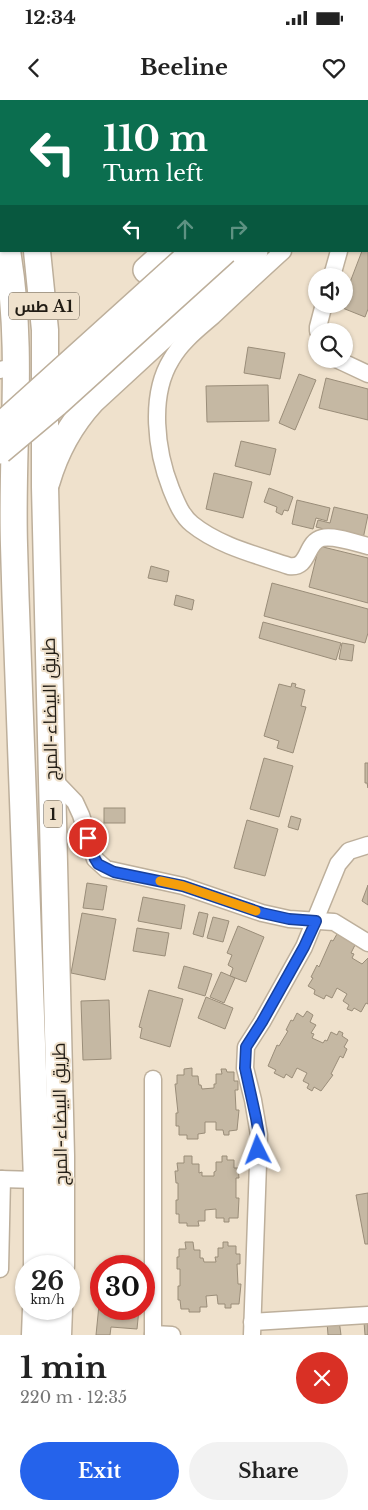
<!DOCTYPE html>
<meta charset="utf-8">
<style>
:root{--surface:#fff;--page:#f2f2f2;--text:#222;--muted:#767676;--accent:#2563eb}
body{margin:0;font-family:"Libre Baskerville",Cairo,serif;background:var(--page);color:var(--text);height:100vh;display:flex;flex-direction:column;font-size:19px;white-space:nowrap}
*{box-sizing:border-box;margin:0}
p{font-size:16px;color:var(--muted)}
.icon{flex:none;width:28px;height:28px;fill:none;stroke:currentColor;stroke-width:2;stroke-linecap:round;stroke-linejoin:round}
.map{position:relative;height:1235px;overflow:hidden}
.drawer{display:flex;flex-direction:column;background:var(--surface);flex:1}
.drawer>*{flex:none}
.top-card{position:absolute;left:0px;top:0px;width:369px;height:152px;box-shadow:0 1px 4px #0004;background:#0b6e4f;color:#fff;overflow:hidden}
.tools{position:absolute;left:308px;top:168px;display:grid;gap:10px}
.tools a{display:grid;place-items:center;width:45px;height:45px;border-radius:50%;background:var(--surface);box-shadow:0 1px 4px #0004;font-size:25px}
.speed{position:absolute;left:15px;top:1155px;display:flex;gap:10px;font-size:25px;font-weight:700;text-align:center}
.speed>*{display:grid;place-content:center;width:65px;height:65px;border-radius:50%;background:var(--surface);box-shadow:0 1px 4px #0004;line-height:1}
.speed small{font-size:12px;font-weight:400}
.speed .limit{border:8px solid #d22;background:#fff;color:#111}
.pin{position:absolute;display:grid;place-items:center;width:42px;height:42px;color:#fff;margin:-21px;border:2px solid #fff;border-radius:50%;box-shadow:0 1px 5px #0007}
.me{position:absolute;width:55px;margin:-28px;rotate:357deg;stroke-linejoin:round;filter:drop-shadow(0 0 4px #0008)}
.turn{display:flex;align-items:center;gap:18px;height:105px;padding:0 20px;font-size:22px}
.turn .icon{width:65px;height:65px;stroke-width:2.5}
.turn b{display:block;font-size:35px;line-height:42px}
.lanes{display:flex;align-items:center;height:48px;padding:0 20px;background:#0003;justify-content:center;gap:25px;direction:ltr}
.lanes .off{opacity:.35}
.round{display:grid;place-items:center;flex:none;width:52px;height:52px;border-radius:26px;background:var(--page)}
.overview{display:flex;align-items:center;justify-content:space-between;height:85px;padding:0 20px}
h1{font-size:30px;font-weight:700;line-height:38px}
.action{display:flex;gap:10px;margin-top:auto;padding:10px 20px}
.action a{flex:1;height:58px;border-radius:30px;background:var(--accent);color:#fff;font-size:20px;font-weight:700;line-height:58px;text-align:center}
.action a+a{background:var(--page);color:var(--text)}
.status{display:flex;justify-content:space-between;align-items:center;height:35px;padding:0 25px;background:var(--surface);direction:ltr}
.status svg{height:14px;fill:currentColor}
header{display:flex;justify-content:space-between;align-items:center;height:65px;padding:0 20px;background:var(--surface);font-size:22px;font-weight:700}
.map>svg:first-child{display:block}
.building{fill:#c5b8a3;stroke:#9a8d79}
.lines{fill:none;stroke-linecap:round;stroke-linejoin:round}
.minor-casing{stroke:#bdaf9b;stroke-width:19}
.primary-casing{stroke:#bdaf9b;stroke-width:28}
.trunk-casing{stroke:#bdaf9b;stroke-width:29}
.minor{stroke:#fff;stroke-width:16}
.primary{stroke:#fff;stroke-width:25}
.trunk{stroke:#fff;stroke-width:26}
.primary-bridge-casing{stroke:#bdaf9b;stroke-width:28;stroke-linecap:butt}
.primary-bridge{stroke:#fff;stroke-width:25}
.route-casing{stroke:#184099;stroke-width:12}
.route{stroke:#2563eb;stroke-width:9}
.slow{stroke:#f59e0b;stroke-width:9}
.labels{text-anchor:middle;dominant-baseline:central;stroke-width:4;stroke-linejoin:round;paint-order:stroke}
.shield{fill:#efe1cc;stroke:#5f574b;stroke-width:1}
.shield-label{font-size:16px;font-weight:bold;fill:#211c14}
.street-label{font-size:18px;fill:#211c14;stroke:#efe1cc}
</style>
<div class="status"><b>12:34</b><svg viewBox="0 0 49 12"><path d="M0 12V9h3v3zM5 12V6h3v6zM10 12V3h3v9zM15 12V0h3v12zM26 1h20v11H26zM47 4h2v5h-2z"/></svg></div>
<header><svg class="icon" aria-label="back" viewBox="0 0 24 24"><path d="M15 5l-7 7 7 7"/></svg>Beeline<svg class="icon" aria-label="heart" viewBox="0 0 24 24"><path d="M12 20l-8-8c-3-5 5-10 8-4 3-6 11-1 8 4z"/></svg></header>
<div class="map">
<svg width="368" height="1235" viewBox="0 0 368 1235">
<rect width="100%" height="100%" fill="#efe1cc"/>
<g class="building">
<polygon points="234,0 274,0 275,1 235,1"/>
<polygon points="368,136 368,209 365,217 340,207 341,204 344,204 344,198 362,151 368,151"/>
<polygon points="248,247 285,253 280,279 244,273"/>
<polygon points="299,274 316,280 295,330 279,323"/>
<polygon points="326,278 368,289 368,320 319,308"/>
<polygon points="268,285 269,321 207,322 206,286"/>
<polygon points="241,341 276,349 270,375 235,366"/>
<polygon points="214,373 252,382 243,418 206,409"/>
<polygon points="269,388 293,397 288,411 284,410 282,415 276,412 277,407 264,402"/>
<polygon points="297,400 330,408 327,421 316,418 313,429 292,424"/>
<polygon points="334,407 368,415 363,439 316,427 318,420 330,423"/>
<polygon points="319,446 368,458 368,503 309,487"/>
<polygon points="151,466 169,471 167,482 148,478"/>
<polygon points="272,483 368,509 368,533 365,543 264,516"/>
<polygon points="176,495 194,500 192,510 174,505"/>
<polygon points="263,522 341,543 336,560 259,538"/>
<polygon points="342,543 354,545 352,561 339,559"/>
<polygon points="292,583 296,584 295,587 305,590 301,606 306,607 293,653 277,648 279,641 264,636 279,584 291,587"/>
<polygon points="264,658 293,666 279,717 250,709"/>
<polygon points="365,663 368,663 368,688 367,683 365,683"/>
<rect x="104" y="708" width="21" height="15"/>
<polygon points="291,716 301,719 298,730 288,727"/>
<polygon points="247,720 278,729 265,776 234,768"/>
<polygon points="87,783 107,786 103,810 83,808"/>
<polygon points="368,785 368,805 362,801"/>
<polygon points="143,797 185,805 181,829 138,821"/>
<polygon points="199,812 208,814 203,837 193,834"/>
<polygon points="82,813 116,819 105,880 71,873"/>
<polygon points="213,817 229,821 223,842 207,838"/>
<polygon points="238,826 264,837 246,882 230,876 233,868 228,865 232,855 227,853"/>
<polygon points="137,828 169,833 165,856 133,851"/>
<polygon points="337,834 343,837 353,835 350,842 355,845 351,853 354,854 352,858 362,864 368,858 368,904 366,903 361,912 354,908 352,911 347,909 349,905 343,901 347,894 337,888 332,898 326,895 324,899 314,894 315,890 308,886 313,878 311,877 317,865 319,867 331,840 333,841"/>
<polygon points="184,866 212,874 205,896 178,888"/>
<polygon points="221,872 235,878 224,903 210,897"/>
<polygon points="149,890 183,899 170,947 140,938 142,928 139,927"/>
<polygon points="206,897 233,908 225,929 198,918"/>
<polygon points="109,900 111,959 83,960 81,901"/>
<polygon points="307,911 313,915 310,922 316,925 311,933 314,934 312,938 323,943 325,940 327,941 331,932 337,935 339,931 343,933 342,936 348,940 344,947 347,949 343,958 340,956 331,974 333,975 321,991 314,987 312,991 307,988 309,984 303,981 307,973 297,968 292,978 286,974 284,978 274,973 276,970 268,966 277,945 279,946 288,931 286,930 291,920 293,921 297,913 303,917"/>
<polygon points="192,968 192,976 198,976 199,985 201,985 202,989 214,988 214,984 216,984 216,974 222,974 221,969 226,969 227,972 234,972 234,981 238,981 238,990 235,990 236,1010 239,1010 237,1030 229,1031 229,1035 224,1035 223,1030 216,1030 216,1022 205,1022 205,1033 198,1034 198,1039 187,1039 187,1035 179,1035 179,1026 176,1026 176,1013 178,1013 175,984 177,984 177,975 184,975 184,969"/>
<polygon points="184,1056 192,1056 192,1064 199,1064 199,1073 202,1072 202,1076 214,1076 214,1072 216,1071 216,1062 222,1062 222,1056 227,1056 227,1060 234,1060 234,1068 238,1068 239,1078 236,1078 236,1098 239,1098 238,1118 229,1118 229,1122 224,1122 224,1118 216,1118 216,1109 205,1110 205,1121 198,1121 199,1126 187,1126 187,1123 179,1123 179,1114 176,1114 176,1100 178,1100 178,1083 176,1083 175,1071 178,1071 177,1063 184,1063"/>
<polygon points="368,1093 368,1144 365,1144 356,1095"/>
<polygon points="185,1142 193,1142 194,1150 200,1150 200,1158 203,1158 204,1162 216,1162 215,1157 218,1157 218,1148 223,1148 223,1142 228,1142 228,1146 236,1146 236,1154 240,1154 240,1164 237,1164 238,1184 241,1184 239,1204 231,1204 231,1208 225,1208 225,1204 218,1204 217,1195 206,1196 207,1207 200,1207 200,1212 189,1212 189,1209 181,1209 180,1200 178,1200 178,1186 180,1186 180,1169 177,1169 177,1157 179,1157 179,1149 186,1149"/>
<polygon points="99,1205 101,1205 101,1209 139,1209 137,1229 111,1227 110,1235 96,1235"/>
<polygon points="339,1220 341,1235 328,1235 327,1222"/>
<polygon points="364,1222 368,1222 368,1235 365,1235"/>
</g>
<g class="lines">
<defs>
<g id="minor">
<polyline points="183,1 185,0"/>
<polyline points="368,73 368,72"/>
<path d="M283 151C259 173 236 194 213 216 198 229 181 242 171 260 149 296 156 351 171 389 176 401 181 415 192 424 219 446 257 455 289 466 310 469 305 442 322 438 334 435 356 443 368 446"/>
<polyline points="332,176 339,151"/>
<polyline points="318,231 318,227 324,204"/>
<polyline points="336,259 368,274"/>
<polyline points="0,270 17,266"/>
<polyline points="52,678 75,702 81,715 95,759 106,769 183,786 262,813 289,819 334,822 368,843"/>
<polyline points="0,1079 37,1080"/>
<polyline points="0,1169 2,1079"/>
<polyline points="252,1222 368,1215"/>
<polyline points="153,1234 172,1235"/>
<polyline points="153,1235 153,979"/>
<polyline points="252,1235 259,1035 253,1000 245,968 246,947 262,922 304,847 338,764 349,751 368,745"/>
</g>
<g id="primary">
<polyline points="331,1 332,0"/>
<polyline points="357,1 359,0"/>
<polyline points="368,24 368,23"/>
<polyline points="146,170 167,151"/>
<path d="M47 382C56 351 70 325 92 301L255 151"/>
</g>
<g id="trunk">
<polyline points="0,10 1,13"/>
<polyline points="0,114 1,120"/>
<path d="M7 151C24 251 11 346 14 445 20 657 29 869 37 1080V1166"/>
<polyline points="37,151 45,230 45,387 61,1056 61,1166"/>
<polyline points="35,1235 36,1209"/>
<polyline points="58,1235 59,1209"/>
</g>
</defs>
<use href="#minor" class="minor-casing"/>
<use href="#primary" class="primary-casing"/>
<use href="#trunk" class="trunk-casing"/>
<use href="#minor" class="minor"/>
<use href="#primary" class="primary"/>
<use href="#trunk" class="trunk"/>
<defs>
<g id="primary-bridge">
<polyline points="0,326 194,151"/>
<polyline points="0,351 56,304 225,151"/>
</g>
</defs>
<use href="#primary-bridge" class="primary-bridge-casing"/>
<use href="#primary-bridge" class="primary-bridge"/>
</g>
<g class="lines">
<defs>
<polyline id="route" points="88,738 95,759 98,764 114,772 183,786 262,813 289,819 316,821 304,847 262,922 246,947 245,968 256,1018 259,1035 258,1050"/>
</defs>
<use href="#route" class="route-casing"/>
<use href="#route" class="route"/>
<polyline class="slow" points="160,781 183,786 256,811"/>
</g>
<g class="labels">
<g class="shield">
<rect x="9" y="192.5" width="70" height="27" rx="4"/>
<rect x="44" y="700.5" width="18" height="27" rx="4"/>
</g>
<g class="shield-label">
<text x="44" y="206">طس A1</text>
<text x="53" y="714">1</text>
</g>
<g class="street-label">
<text transform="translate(50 609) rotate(-91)">طريق البيضاء-المرج</text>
<text transform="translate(60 1014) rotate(-91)">طريق البيضاء-المرج</text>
</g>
</g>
</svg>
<div class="tools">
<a><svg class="icon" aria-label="sound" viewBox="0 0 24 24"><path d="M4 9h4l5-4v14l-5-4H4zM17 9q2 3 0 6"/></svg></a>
<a><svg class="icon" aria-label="search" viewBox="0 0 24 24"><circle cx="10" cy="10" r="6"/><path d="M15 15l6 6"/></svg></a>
</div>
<div class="speed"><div>26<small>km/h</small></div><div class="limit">30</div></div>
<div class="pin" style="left:88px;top:738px;background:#d93025"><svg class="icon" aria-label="arrive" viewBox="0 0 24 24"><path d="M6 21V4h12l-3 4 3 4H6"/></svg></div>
<svg class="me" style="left:258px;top:1050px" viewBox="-20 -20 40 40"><path d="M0-17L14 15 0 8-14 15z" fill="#2563eb" stroke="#fff" stroke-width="4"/></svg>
<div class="top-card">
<div class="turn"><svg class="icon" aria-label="left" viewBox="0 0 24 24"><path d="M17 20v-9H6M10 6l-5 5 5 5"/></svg><div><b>110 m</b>Turn left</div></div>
<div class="lanes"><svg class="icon" aria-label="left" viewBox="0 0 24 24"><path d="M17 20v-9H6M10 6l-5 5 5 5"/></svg><svg class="icon off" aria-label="ahead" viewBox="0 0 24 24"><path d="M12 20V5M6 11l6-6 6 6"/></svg><svg class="icon off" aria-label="right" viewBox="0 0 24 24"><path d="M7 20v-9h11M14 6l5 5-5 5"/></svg></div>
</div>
</div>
<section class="drawer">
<div class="overview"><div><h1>1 min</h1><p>220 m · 12:35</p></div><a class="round" style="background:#d93025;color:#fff"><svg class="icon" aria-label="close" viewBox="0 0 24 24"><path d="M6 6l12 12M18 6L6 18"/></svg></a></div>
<div class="action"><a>Exit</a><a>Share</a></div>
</section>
